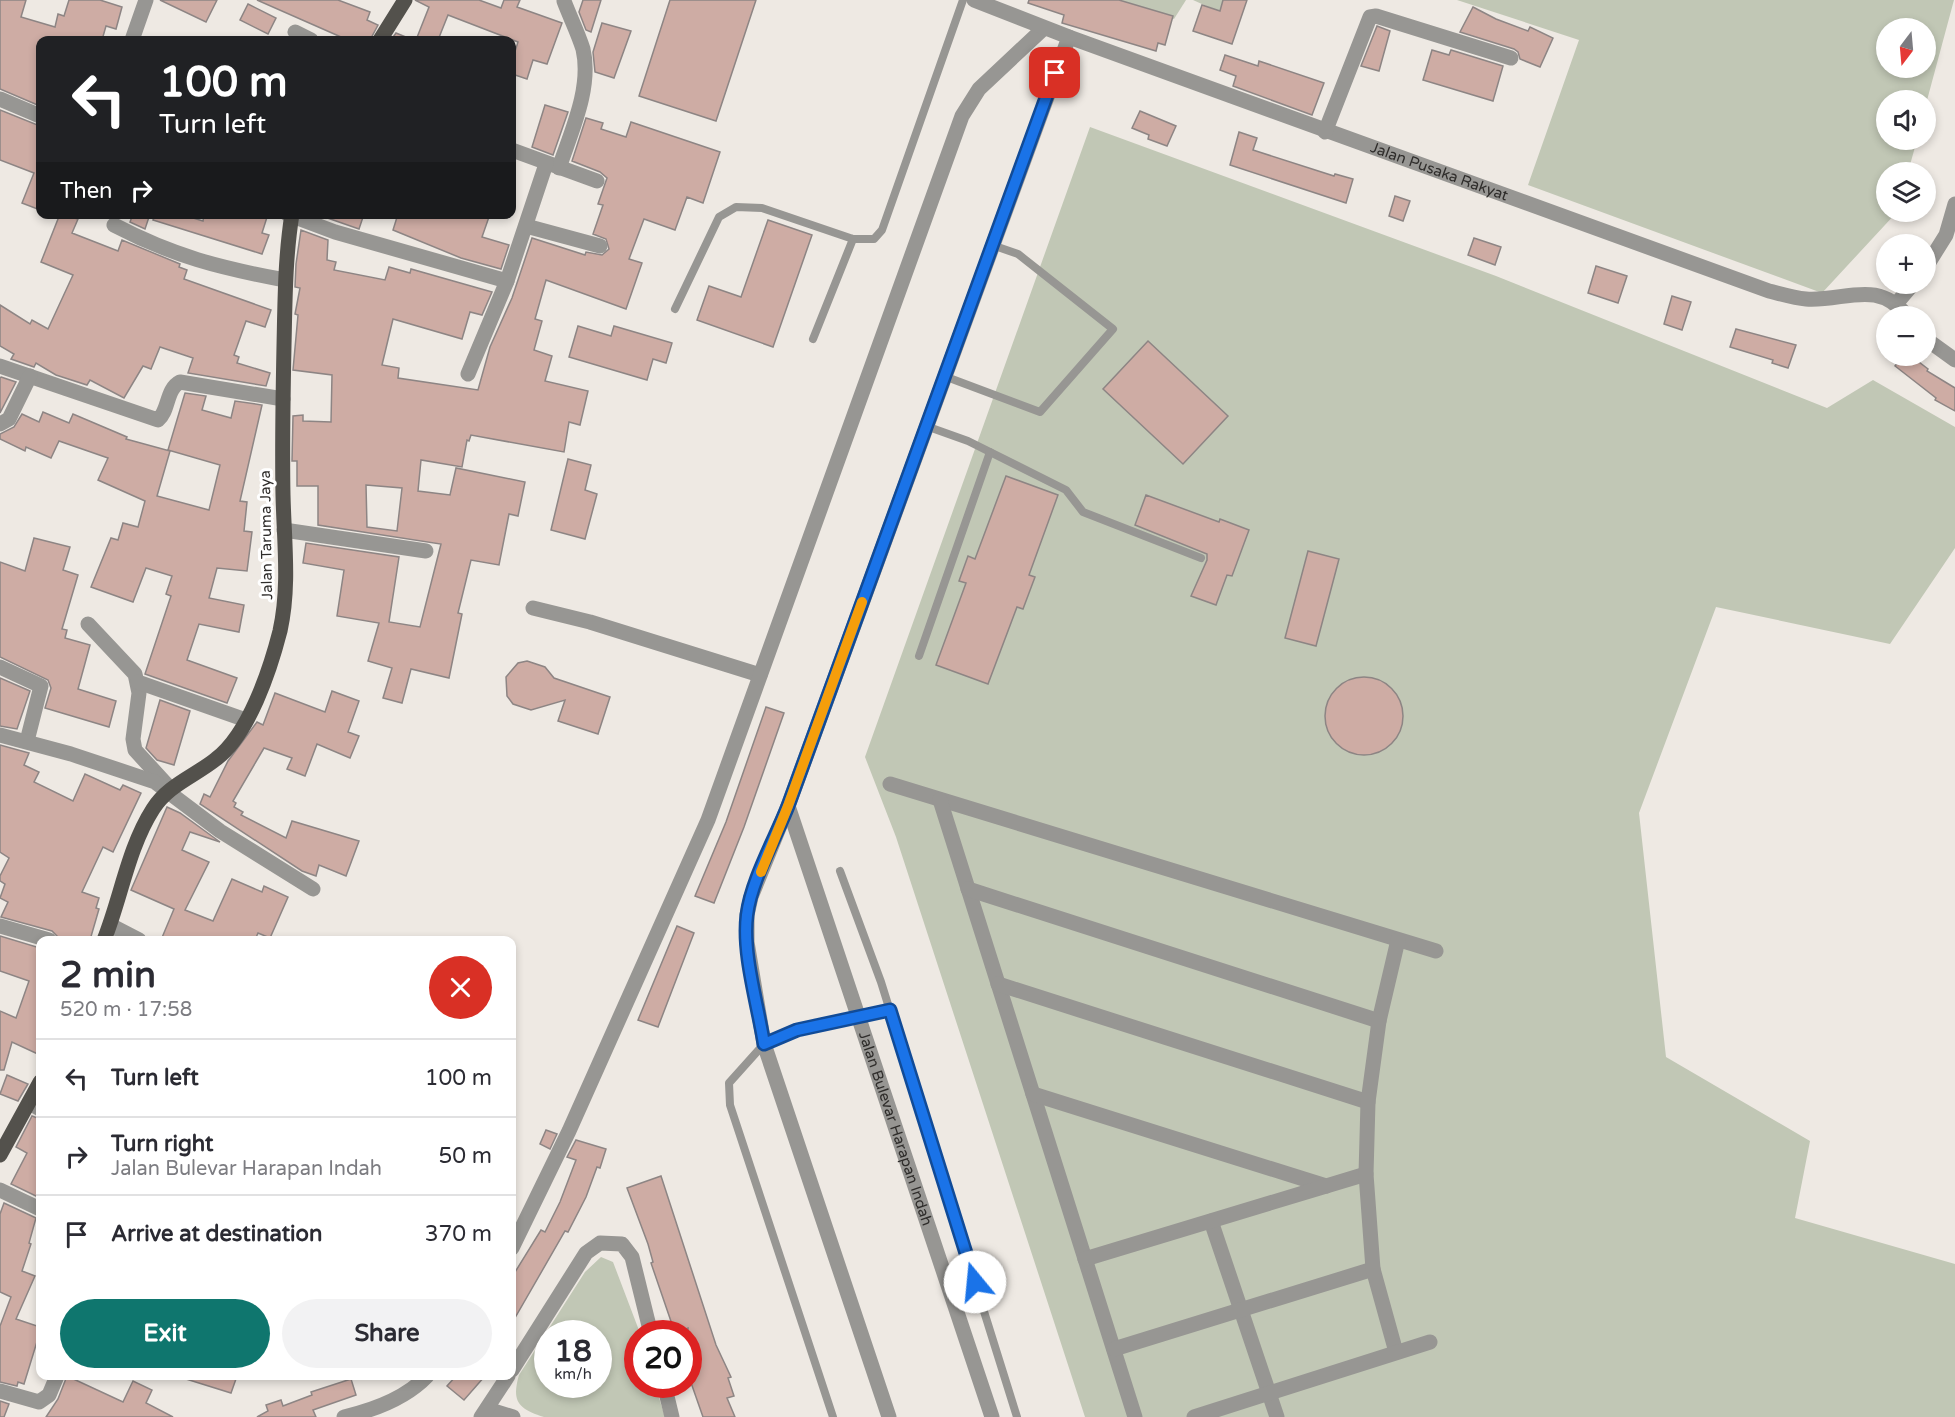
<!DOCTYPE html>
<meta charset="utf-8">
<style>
:root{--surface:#fff;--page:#f2f2f3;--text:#2b2b33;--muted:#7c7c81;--line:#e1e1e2;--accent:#0f766e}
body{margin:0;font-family:"Varela Round",sans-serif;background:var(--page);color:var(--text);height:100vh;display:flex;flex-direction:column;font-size:22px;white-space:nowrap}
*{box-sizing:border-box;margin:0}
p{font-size:20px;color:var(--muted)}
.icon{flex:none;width:33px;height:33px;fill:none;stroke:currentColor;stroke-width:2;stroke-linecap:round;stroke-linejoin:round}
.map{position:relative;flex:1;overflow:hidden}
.panel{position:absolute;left:36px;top:936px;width:480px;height:444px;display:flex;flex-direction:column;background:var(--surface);border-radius:12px;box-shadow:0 3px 9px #0003}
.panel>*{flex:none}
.top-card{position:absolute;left:36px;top:36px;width:480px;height:183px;border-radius:12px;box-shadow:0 3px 9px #0003;background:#202124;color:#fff;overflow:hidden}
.needle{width:39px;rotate:196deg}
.buttons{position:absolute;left:1876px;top:18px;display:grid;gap:12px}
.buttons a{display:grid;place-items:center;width:60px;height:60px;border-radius:50%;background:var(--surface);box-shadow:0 3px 9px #0003;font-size:30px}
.speed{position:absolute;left:534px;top:1320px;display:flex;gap:12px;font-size:30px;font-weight:700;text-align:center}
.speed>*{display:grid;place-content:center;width:78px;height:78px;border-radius:50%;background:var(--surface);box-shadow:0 3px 9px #0003;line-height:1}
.speed small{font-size:15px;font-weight:400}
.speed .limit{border:9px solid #d22;background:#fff;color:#111}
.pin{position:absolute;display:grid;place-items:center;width:51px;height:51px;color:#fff;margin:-26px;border-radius:12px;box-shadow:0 3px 9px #0006}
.me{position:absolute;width:66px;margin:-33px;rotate:343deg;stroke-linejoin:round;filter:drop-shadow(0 0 4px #0008)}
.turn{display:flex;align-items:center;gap:21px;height:126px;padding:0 24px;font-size:27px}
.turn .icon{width:78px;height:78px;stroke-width:2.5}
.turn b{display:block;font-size:42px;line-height:51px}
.then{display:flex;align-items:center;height:57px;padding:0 24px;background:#0003;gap:12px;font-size:22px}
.round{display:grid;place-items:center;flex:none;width:63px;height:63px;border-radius:32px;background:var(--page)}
.headline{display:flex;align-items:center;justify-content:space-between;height:102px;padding:0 24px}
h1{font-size:36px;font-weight:700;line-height:45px}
.button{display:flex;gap:12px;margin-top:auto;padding:12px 24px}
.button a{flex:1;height:69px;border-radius:36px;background:var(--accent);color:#fff;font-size:24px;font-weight:700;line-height:69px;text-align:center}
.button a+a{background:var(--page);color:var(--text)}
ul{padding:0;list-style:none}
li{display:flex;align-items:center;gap:18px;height:78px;padding:0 24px;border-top:2px solid var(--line)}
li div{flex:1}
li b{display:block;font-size:22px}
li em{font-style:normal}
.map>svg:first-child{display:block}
.green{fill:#c1c7b5;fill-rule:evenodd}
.building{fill:#ceaca4;stroke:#8d8584;stroke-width:1.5;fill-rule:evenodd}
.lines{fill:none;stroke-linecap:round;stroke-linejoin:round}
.service{stroke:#979693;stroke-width:8}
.minor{stroke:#979693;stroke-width:15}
.tertiary{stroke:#979693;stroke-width:15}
.primary{stroke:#53514c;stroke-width:15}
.route-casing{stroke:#114b97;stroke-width:15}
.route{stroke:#1a73e8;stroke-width:10}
.slow{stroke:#f59e0b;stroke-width:10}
.labels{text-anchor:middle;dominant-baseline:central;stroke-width:6;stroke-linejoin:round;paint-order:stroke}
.street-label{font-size:15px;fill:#2f2d2b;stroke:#fff}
</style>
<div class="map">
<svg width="1955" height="1417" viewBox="0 0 1955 1417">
<rect width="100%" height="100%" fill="#eee9e3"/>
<g class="green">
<polygon points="1096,0 1186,0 1174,19"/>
<polygon points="1193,0 1229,0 1224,14"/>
<path d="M1457 0H1954L1926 104V100H1887V140H1917L1908 172H1887V212H1897L1822 293 1528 185 1579 40ZM1887 28H1926V68H1887Z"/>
<polygon points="1090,127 1496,276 1827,408 1873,380 1955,427 1955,548 1890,644 1716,607 1639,813 1666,1057 1810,1141 1795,1218 1955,1264 1955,1417 1085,1417 896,837 865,757"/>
<path d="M601 1257 613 1262 640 1333 638 1384 655 1385 665 1417H544C519 1409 511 1402 519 1375L585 1272ZM548 1334H598V1384H548Z"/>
</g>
<g class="building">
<polygon points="0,0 26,0 21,17 55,27 58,14 64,16 69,0 100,0 122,7 116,29 106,26 102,40 40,40 40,106 0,89"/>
<polygon points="160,0 217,0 206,22"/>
<polygon points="257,0 338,0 370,12 367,20 378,25 370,40 340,40 341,37"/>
<polygon points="415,0 479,0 501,8 504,0 520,0 517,7 562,23 547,64 533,60 527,79 512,74 512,61 518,42 448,15 438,40 416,40 429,7"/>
<polygon points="583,0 601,0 591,32 586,30 579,12"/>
<polygon points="670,0 756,0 716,121 639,96"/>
<polygon points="1029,0 1119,0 1173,16 1165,45 1158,43 1156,51 1062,23 1064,15 1028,3"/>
<polygon points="1223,0 1247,0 1232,44 1193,31 1202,5 1220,11"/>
<polygon points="248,4 276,18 268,34 240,20"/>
<polygon points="1473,7 1496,19 1528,31 1530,27 1553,38 1540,67 1520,59 1518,52 1514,49 1460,32"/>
<polygon points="602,23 631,31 614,78 595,72 593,52"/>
<polygon points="1377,26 1390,31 1379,71 1361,66"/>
<polygon points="396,33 413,40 391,40"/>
<polygon points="1432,50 1449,55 1451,50 1503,66 1493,101 1423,80"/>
<polygon points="1225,55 1258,66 1259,61 1324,83 1312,115 1233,86 1236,76 1220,70"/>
<polygon points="545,105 568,112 553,155 532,147"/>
<polygon points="0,110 40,126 40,210 22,203 34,173 0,160"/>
<polygon points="1140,111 1176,126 1167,146 1148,139 1149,135 1132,128"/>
<path d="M586 118 603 123 601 129 626 137 631 122 720 152 703 203 687 197 675 230 644 219 629 259 642 263 626 309 546 280 535 319 542 321 534 350 552 356 545 381 588 391 580 425 569 422 564 452 471 435 469 441 467 440 462 467 421 460 418 491 450 495 456 468 525 482 518 516 509 514 499 565 471 560 458 613 462 614 449 678 411 669 402 703 383 698 392 668 368 661 379 623 337 616 344 570 303 563 306 543 399 557 389 622 420 627 441 544 318 525V486H297V461H292L293 416 303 415V421L331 422 332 375 293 370 298 315 295 314 300 288 295 287 296 264 301 230 328 240 327 260 336 262 334 270 385 280 389 267 410 273 411 269 492 292 482 315 470 312 462 339 393 319 382 365 399 368 398 378 478 390 490 347 512 298 532 238 585 255 586 252 602 255 609 249 606 239 593 234 603 205 598 204 607 178 600 172 572 161ZM366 485 402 488 397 531 367 527Z"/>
<polygon points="1239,132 1257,138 1253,150 1334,176 1335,174 1353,179 1346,203 1230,165"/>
<polygon points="1395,196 1410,201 1403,221 1389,216"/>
<polygon points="60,214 78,219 72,233 118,251 122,240 180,264 179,267 187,270 184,279 271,310 265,327 246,321 234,355 239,357 237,363 270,373 266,386 188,373 193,358 160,347 151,369 143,366 124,398 90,380 87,385 56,375 36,363 34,367 11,359 14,354 0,346 0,305 30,324 32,320 48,329 73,275 41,262"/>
<polygon points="133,214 150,214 145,229 130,222"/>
<polygon points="155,214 180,214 203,221 204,214 268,214 262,233 269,235 262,254 153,220"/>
<polygon points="316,214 364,214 359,229"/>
<polygon points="398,214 490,214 482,237 509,245 501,269 461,258 393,230"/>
<polygon points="768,220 812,235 773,347 697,320 709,286 741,297"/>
<polygon points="1474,238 1501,247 1495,265 1468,255"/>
<polygon points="1596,266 1627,276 1618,303 1588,293"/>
<polygon points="1672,296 1691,302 1682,330 1664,324"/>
<polygon points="578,326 611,336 614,326 672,343 666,363 653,359 647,380 569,357"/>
<polygon points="1736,329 1796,345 1788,368 1772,363 1773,360 1730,347"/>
<polygon points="1148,341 1228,416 1183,464 1103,389"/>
<polygon points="1903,356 1911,356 1928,369 1927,371 1955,388 1955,411 1935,400 1936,398 1895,366"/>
<polygon points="1,377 16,382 0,413 0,378"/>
<polygon points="185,393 206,396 202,410 231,418 235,401 262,405 240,501 247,502 244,531 252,532 247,571 217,568 209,598 244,605 239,632 199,624 187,660 237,678 227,703 145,674 171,596 166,594 172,576 146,568 133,602 91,587 111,538 118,540 123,523 138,527 145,501 98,480 108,458 59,441 51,458 26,447 25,451 0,439 0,434 14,427 22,414 39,422 43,412 69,423 73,414 127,437 126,439 170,451 157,496 209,510 220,465 168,450"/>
<polygon points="568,459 591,465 585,490 597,494 585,539 551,530"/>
<polygon points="1006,476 1058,495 1029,575 1035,577 1023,609 1017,607 988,684 936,665 966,583 959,581 968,556 975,559"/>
<polygon points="1146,495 1219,522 1220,519 1249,530 1232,576 1227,575 1216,605 1191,596 1207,560 1207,554 1135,525"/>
<polygon points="34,538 70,547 63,570 78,575 62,629 67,630 65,638 90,645 78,689 116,701 109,727 45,708 51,688 48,680 0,657 0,562 25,571"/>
<polygon points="1308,551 1339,559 1316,646 1285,638"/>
<polygon points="527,661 545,667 554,678 610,697 598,734 558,721 565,700 531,710 513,704 507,696 506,677 518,663"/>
<circle cx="1364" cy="716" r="39"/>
<polygon points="0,678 30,691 17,729 0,726"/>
<polygon points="332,691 359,701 348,732 359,736 350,758 317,744 305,776 287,769 292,758 264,748 233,801 236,803 234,807 243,812 241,815 286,838 292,821 359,841 346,876 319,865 316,876 302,871 200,804 204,794 210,797 228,761 257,722 263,725 275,693 325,712"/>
<polygon points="160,700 190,711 174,765 157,760 146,748"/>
<polygon points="766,707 784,713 744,827 714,903 695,896 726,822"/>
<polygon points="0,745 29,753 24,765 39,772 34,782 73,801 85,774 120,790 123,785 141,793 113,852 103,847 82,892 99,898 96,908 99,909 90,940 70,940 58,937 52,931 1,917 8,902 0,898 5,884 0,881 0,876 9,858 0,852"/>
<polygon points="167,807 180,813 220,842 190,832 182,850 209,862 185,910 213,921 232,879 262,892 264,886 288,897 270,938 258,933 255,940 161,940 174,909 131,890"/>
<polygon points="677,926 694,933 658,1027 638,1020"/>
<polygon points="0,936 40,948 40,1055 12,1042 4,1070 0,1070 0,1011 16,1018 29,981 0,971"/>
<polygon points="7,1075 28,1084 18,1101 0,1094"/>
<polygon points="32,1116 40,1119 40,1198 11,1184 27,1153 16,1147"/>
<polygon points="546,1130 557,1134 550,1149 540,1144"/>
<polygon points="576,1140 606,1149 600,1168 597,1167 586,1197 568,1232 565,1231 512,1323 512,1277 541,1230 545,1232 560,1202 576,1160 567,1157"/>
<polygon points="661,1176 716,1345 731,1377 728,1378 734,1396 727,1398 735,1417 703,1417 688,1374 688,1328 675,1333 651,1263 653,1262 648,1244 627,1188"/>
<polygon points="4,1203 36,1218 29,1243 31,1244 22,1271 35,1276 16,1319 40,1327 40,1332 24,1384 18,1382 17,1386 0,1382 0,1326 11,1297 0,1292 0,1214"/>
<polygon points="67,1376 123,1402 133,1381 152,1390 146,1403 173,1417 46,1417 58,1399"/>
<polygon points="187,1376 237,1376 231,1393 186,1379"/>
<polygon points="456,1376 485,1376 464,1400 447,1386"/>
<polygon points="351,1379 356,1395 313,1410 316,1417 257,1417 268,1411 266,1405 281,1400 283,1406 312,1395 311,1392"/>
<polygon points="0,1401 9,1404 4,1417 0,1417"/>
</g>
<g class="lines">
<g class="service">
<polyline points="675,309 719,217 736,207 762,208 853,239 874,239 882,230 963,0"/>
<polyline points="813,339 853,239"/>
<polyline points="944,376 1040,412 1113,329 1018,254 992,245"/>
<polyline points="926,426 968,441 1066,490 1083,512 1201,558"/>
<polyline points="919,656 990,452"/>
<polyline points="840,871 881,982 1017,1417"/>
<polyline points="833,1417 730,1105 729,1083 764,1044 797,1030 890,1010"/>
</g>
<g class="minor">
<polyline points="295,32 311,40"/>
<path id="s1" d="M1069 37 1769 291C1781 294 1794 298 1806 299 1844 302 1877 278 1907 316"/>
<polyline points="132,40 146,0"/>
<polyline points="0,99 40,116"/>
<polyline points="1325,132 1370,17 1376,16 1511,58"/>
<polyline points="512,150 597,181"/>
<path d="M559 168C571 132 592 88 583 49 578 33 570 17 564 1"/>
<polyline points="287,214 335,232 507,281"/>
<path d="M114 225C173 256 220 268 285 280"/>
<polyline points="526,226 600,246"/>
<polyline points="1926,267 1946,235 1955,204"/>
<polyline points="1896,304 1913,284"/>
<polyline points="1926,339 1955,360"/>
<path d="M0 366 158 420C169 411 166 389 180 382L283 399"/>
<polyline points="468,374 507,281 546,164"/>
<polyline points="0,424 9,419 30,376"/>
<polyline points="284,530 426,551"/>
<polyline points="533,608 590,622 760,675"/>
<polyline points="88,624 135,674 139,693 133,739 135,750 168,786"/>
<polyline points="0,667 41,686 27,741"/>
<polyline points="138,682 246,720"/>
<polyline points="0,735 71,754 155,782 220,831 313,889"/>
<polyline points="890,784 1436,951"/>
<polyline points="940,800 1135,1417"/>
<polyline points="968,889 1379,1021"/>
<polyline points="110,925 139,940"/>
<polyline points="0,926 49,940"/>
<polyline points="998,984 1368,1102"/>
<polyline points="1033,1094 1326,1186"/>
<polyline points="29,1103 40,1109"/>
<polyline points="0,1190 40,1209"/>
<polyline points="1211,1221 1277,1417"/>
<polyline points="512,1248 569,1131 708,820 962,116 979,89 1044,28"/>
<polyline points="1085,1259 1366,1174"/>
<polyline points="1114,1349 1373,1269"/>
<polyline points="1396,1352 1373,1269 1366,1174 1368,1102 1379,1021 1398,940"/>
<polyline points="512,1370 586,1253 600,1243 622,1244 632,1257 651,1334"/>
<polyline points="664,1384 672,1417"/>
<polyline points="0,1391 39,1402 49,1395 57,1376"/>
<polyline points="487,1409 513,1417"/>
<path d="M344 1417C374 1410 406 1398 427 1376"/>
<polyline points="481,1417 508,1376"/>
<polyline points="1194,1417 1430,1342"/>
</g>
<g class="tertiary">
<path id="s2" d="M788 806 992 1417"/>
<polyline points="889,1417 764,1044 747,942 747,915 751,897 788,806 1069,37 974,0"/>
</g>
<g class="primary">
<polyline points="380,40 405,0"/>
<path d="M104 940C121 898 128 848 153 809 168 785 195 776 216 759 249 734 270 670 280 631 290 586 284 541 283 495 282 445 283 396 284 346 285 302 285 258 292 214"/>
<polyline points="0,1155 40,1082"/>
</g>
</g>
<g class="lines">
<defs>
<path id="route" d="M975 1282 890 1010 797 1030 764 1044C758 1005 742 954 747 915 751 881 775 839 788 806L1055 73"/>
</defs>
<use href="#route" class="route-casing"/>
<use href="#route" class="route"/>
<polyline class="slow" points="761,872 788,806 862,602"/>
</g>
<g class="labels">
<g class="street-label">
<text stroke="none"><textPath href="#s1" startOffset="394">Jalan Pusaka Rakyat</textPath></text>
<text transform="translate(266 535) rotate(-91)">Jalan Taruma Jaya</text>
<text stroke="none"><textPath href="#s2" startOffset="340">Jalan Bulevar Harapan Indah</textPath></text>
</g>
</g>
</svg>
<div class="buttons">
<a><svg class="needle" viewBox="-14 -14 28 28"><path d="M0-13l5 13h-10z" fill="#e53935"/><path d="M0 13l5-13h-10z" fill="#7c7c81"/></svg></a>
<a><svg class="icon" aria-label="sound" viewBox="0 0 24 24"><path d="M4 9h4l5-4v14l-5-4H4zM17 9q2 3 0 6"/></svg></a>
<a><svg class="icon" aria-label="layers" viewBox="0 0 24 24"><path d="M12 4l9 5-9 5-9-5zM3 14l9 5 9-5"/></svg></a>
<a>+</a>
<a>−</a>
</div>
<div class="speed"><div>18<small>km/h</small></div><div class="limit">20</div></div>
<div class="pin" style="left:1055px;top:73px;background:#d93025"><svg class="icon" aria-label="arrive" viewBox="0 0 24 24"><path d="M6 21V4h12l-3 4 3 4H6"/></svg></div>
<svg class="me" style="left:975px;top:1282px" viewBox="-20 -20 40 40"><circle r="19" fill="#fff"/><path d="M0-13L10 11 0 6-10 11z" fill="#1a73e8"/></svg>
<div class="top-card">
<div class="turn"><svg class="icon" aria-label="left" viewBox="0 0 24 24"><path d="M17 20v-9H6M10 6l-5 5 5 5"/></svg><div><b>100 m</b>Turn left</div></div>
<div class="then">Then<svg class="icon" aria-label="right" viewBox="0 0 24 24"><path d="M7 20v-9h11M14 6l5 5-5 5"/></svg></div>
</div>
<section class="panel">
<div class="headline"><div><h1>2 min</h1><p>520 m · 17:58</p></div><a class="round" style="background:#d93025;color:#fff"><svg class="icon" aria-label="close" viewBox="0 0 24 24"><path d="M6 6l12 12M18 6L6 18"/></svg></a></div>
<ul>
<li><svg class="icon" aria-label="left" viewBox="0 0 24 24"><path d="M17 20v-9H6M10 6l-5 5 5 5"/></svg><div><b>Turn left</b></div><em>100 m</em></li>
<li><svg class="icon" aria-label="right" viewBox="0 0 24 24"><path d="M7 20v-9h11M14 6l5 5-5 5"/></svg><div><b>Turn right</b><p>Jalan Bulevar Harapan Indah</p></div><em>50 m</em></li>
<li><svg class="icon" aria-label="arrive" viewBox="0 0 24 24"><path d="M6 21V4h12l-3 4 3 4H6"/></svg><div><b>Arrive at destination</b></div><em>370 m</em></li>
</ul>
<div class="button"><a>Exit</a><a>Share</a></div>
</section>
</div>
